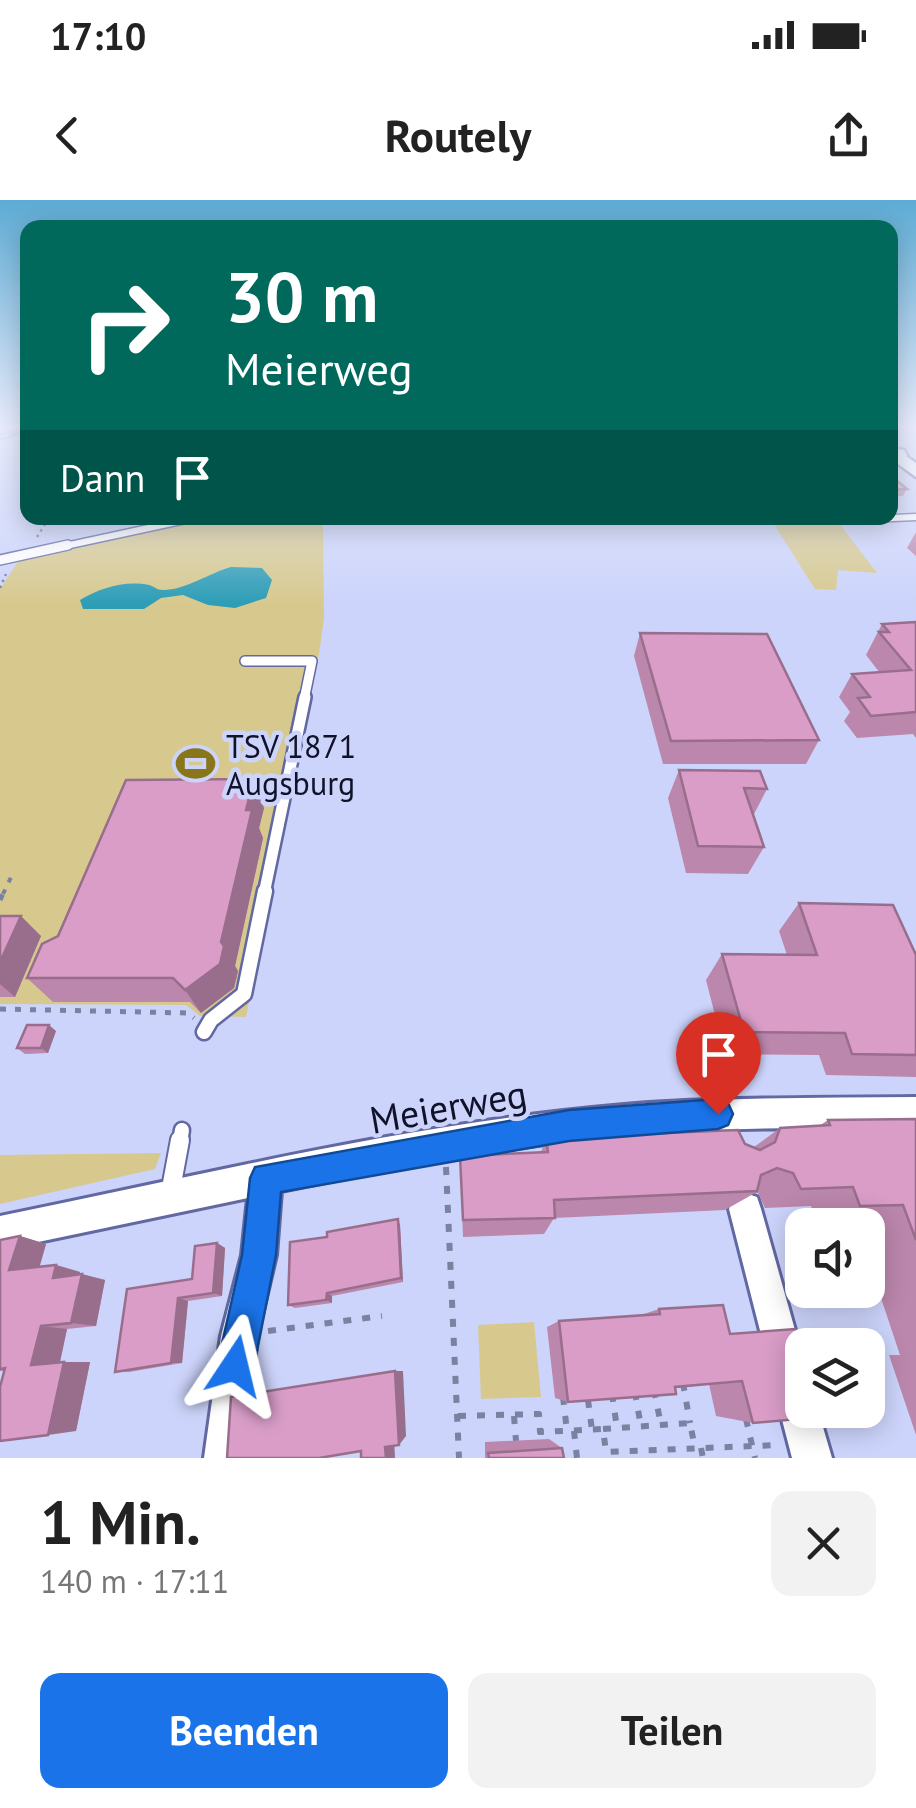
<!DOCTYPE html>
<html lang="de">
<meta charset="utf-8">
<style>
:root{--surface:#fff;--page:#f2f2f2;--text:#222;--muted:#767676;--accent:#1a73e8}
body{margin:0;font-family:"PT Sans",sans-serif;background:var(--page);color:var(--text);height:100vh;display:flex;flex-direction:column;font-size:38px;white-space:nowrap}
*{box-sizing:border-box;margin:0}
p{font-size:32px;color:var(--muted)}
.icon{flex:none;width:55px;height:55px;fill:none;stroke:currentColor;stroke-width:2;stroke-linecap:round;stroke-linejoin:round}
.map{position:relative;height:1258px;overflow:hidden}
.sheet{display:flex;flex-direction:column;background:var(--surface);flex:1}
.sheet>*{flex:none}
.hud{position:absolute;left:20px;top:20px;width:878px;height:305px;border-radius:20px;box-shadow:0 5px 25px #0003;background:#00695c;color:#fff;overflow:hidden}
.fabs{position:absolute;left:785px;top:1008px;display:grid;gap:20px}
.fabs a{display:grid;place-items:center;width:100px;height:100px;border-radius:20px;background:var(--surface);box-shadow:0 5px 25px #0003;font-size:50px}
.pin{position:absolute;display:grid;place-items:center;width:85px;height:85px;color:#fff;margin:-102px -42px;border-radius:50% 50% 50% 0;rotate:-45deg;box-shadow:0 0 10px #0007}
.pin .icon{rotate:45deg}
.me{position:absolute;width:110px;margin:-55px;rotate:10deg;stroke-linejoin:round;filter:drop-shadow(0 0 8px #0008)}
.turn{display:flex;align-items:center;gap:35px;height:210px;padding:0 40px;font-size:45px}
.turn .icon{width:130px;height:130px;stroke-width:2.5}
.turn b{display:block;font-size:70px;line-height:85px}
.then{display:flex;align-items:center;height:95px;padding:0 40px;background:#0003;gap:20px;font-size:38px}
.round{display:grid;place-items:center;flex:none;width:105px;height:105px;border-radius:20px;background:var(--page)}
.overview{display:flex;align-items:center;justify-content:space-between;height:170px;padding:0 40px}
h1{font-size:60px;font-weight:700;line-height:75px}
.cta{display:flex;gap:20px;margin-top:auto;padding:20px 40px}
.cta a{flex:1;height:115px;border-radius:20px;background:var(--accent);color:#fff;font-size:40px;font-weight:700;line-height:115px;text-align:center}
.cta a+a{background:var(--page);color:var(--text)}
.status{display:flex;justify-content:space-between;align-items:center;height:70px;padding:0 50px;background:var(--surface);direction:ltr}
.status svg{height:28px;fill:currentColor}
header{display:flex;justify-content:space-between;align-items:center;height:130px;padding:0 40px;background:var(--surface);font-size:45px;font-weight:700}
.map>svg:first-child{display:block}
.green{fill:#d7c98e}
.water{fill:#2e9db6}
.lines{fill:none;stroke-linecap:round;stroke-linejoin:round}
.lane-far4-casing{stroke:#6168a2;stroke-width:9}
.lane-far3-casing{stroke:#6168a2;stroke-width:12}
.lane-far2-casing{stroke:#6168a2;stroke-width:16}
.lane-far1-casing{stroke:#6168a2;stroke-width:19}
.lane-casing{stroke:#6168a2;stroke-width:22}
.street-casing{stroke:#6168a2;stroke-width:6}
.secondary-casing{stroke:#6168a2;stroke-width:5}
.highway-casing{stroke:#6168a2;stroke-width:5}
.path-far3{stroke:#7b81a0;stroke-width:2.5;stroke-dasharray:2.5 4;stroke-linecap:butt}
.path-far2{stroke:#7b81a0;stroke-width:4;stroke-dasharray:5 8;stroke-linecap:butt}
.path-far1{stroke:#7b81a0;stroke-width:5;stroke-dasharray:6 9;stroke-linecap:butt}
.path{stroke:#7b81a0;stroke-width:6;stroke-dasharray:8 11;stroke-linecap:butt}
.lane-far4{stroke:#fff;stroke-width:6}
.lane-far3{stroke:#fff;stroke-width:9}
.lane-far2{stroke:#fff;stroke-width:11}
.lane-far1{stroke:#fff;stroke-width:14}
.lane{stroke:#fff;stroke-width:18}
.street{fill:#fff;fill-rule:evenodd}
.secondary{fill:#fff;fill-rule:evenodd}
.highway{fill:#fff;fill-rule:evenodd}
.rail-casing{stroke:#737897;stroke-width:6}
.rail{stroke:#ccd4fb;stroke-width:4;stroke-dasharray:11;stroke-linecap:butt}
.wall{fill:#bb87ac}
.shaded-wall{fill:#986e8c}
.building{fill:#d99dc8;stroke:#986e8c;stroke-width:2.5}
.route{fill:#1a73e8;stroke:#114b97;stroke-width:2.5}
.labels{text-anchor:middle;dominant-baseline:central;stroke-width:9;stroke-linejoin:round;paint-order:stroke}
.poi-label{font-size:32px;fill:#0f1228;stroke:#ccd4fb;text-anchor:start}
.near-street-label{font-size:38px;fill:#0f1228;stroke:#ccd4fb}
</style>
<div class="status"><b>17:10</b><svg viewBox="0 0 49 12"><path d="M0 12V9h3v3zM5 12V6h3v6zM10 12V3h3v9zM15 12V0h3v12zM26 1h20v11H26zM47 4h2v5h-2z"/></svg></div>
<header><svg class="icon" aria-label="back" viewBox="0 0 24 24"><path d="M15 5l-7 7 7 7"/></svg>Routely<svg class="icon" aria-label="share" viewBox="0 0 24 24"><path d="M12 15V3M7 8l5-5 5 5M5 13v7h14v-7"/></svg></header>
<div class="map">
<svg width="916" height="1258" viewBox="0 0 916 1258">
<rect width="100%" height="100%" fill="#ccd4fb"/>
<g class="green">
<polygon points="195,318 323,318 324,418 319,454 246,817 200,816 186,805 0,804 0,389 21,357"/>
<polygon points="770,318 835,318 877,373 838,370 836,390 815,389"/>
<polygon points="161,953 155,969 0,1004 0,955"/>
<polygon points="534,1122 541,1197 481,1199 478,1125"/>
</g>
<path class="water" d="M231 367 262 368 272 380 266 398 235 408 208 405 183 395 161 398 144 409H83L80 400C100 388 125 380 149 385 156 387 156 390 163 390 186 390 209 373 231 367Z"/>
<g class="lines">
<defs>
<g id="lane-far4">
<polyline points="870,319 916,317"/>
<polyline points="56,348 195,318"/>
</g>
<g id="lane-far3">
<polyline points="0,360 68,345"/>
<polyline points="245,461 312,461 304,500"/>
</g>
<polyline id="lane-far2" points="264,694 305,497"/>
<g id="lane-far1">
<polyline points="204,832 211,820 244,794 265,691"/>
<polyline points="180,942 182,930"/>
</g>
<polyline id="lane" points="170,994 180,940"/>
<g id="street">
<path d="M916 897V927C815 928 713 927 612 936 501 947 390 969 281 991L276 1055 257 1136 244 1258H204L221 1136 242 1055 248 998 0 1050V1016C202 975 407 924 613 906 713 897 815 898 916 897Z"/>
<polygon points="745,993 757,997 761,1009 802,1155 797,1172 802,1174 802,1210 818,1210 832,1258 792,1258 774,1189 781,1175 772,1171 767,1158 729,1009 733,997"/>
</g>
<polygon id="secondary" points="890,245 916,263 916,277 890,258"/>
<polygon id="highway" points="890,248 904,250 907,255 904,260 890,262"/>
</defs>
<use href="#lane-far4" class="lane-far4-casing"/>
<use href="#lane-far3" class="lane-far3-casing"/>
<use href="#lane-far2" class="lane-far2-casing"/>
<use href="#lane-far1" class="lane-far1-casing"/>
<use href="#lane" class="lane-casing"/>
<use href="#street" class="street-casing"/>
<use href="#secondary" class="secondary-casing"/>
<use href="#highway" class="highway-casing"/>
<g class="path-far3">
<polyline points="37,337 49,318"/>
<polyline points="0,388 6,374"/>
</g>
<polyline class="path-far2" points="3,694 14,671"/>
<g class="path-far1">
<polyline points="0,700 4,691"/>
<polyline points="0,809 188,813 194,818"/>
</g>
<g class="path">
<polyline points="446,967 459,1258"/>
<polyline points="268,1131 382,1116"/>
<polyline points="683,1183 690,1223"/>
<polyline points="654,1190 661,1225"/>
<polyline points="635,1192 641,1227"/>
<polyline points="612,1194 617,1228"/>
<polyline points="563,1197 567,1231"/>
<polyline points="588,1200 592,1230"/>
<polyline points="458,1216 539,1214 540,1232 603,1229 606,1252 778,1245"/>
<polyline points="514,1216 516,1241"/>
<polyline points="746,1219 755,1258"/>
<polyline points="603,1229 690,1223 695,1248"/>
<polyline points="574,1231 577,1258"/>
<polyline points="701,1248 703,1258"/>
</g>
<use href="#lane-far4" class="lane-far4"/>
<use href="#lane-far3" class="lane-far3"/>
<use href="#lane-far2" class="lane-far2"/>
<use href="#lane-far1" class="lane-far1"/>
<use href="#lane" class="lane"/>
<use href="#street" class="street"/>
<use href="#secondary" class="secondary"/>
<use href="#highway" class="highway"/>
<defs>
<polyline id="rail" points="0,237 28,230"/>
</defs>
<use href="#rail" class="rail-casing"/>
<use href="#rail" class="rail"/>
</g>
<g class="wall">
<polygon points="890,275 907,289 903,296 890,297"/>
<polygon points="916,332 916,356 907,348"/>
<polygon points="916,422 916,538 913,534 857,538 844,521 850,512 839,497 852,474 880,473 866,455 882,424"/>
<polygon points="640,433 819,540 806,564 663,564 634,456"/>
<polygon points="679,570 767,589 753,616 764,647 748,674 686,673 668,598"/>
<polygon points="264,608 259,628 263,638 235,766 238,771 234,788 201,813 190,802 53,802 27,778 58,736"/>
<polygon points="799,703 916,755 916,877 826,875 819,855 725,854 706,780 722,754 787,755 779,731"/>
<polygon points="0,716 41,736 15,797 0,797"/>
<polygon points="56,831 48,853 25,854 17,848"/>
<polygon points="916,919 916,1235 889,1155 900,1155 868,1059 868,1025 856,1025 855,1023 817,1024 811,1006 765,1008 758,993 755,993 725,1010 554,1018 544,1034 463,1037 460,956 541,952 546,938 745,944 754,947 780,928 819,926 828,920"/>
<polygon points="400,1025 403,1082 332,1096 332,1103 295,1108 288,1105 327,1037"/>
<polygon points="20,1036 46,1044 39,1067 56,1065 80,1072 79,1074 105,1080 96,1126 67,1129 60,1162 90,1162 76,1231 4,1171 0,1171 0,1040"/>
<polygon points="217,1043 225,1048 222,1096 188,1101 182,1163 129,1172 115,1172 192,1079"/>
<polygon points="723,1105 753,1223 716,1216 709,1184 568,1202 555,1198 547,1127 559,1121 638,1116 659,1109"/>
<polygon points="549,1239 562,1248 564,1258 485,1258 485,1242"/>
</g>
<g class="shaded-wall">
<polygon points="254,579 264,608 259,628 263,638 235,766 238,771 234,788 201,813 185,790 221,742 246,610"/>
<polygon points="21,716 41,736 15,797 0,784 0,762"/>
<polygon points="49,825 56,831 48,853 41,848"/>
<polygon points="398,1019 400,1025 403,1082 401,1078"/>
<polygon points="20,1036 46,1044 37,1076 9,1070"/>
<polygon points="217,1043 225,1048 222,1096 213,1093"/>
<polygon points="56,1065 80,1072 78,1083 53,1078"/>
<polygon points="82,1074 105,1080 96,1126 71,1123"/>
<polygon points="327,1093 332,1096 332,1103 326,1100"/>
<polygon points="178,1098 188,1101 182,1163 171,1163"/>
<polygon points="41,1126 67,1129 59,1166 31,1165"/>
<polygon points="64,1162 90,1162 76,1231 48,1235"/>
<polygon points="395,1171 403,1171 406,1236 399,1245"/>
<polygon points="394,1238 395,1258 386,1258 385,1247"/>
</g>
<g class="building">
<polygon points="890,275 907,289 890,290"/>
<polygon points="916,422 916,512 871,516 858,498 870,497 852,474 911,470 879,432 889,432 882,424"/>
<polygon points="640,433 767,434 819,540 671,541"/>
<polygon points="679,570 760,571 767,589 744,588 764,647 698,646"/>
<polygon points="254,579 246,610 252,610 221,742 224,746 220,764 185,790 173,778 27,778 42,744 58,736 126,580"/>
<polygon points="799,703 893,705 916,755 916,855 852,854 845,833 744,832 722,754 817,755"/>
<polygon points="0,716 21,716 0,762"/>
<polygon points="27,825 49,825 41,848 17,848"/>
<polygon points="916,919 916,1040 903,1005 860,1006 853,987 801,989 793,973 777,968 761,975 757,991 554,1000 555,1018 463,1020 460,956 548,952 546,938 738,930 745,944 760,950 775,942 780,928 830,925 828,920"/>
<polygon points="398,1019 401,1078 327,1093 326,1100 288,1105 290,1042 327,1037 327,1032"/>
<polygon points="20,1036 9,1070 56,1065 53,1078 82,1074 71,1123 41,1126 31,1165 64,1162 48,1235 0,1241 0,1187 5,1168 0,1169 0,1040"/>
<polygon points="217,1043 213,1093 178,1098 171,1163 115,1172 127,1089 192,1079 195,1046"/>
<polygon points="723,1105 730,1134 795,1129 802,1154 802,1210 819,1210 821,1217 753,1223 742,1181 675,1187 676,1194 568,1202 559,1121 660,1114 659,1109"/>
<polygon points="395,1171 399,1245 385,1247 386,1258 361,1258 361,1251 319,1258 227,1258 231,1197"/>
<polygon points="562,1248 564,1258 489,1258 488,1253"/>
</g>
<linearGradient id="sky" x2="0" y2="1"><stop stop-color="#5dabd4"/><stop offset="0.56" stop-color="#e8ecfd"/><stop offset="1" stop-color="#e8ecfd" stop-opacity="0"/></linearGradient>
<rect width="916" height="404" fill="url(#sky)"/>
<polygon class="route" points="718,899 728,903 733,914 728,925 718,929 569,941 281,992 276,1055 254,1166 249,1180 235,1185 222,1180 217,1166 242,1055 250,978 255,967 569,910"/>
<defs>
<symbol id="stadium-bare" viewBox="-9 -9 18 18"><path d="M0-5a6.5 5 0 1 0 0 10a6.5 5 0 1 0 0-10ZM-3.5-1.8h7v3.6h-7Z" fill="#89761a" stroke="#ccd4fb" stroke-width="2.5" paint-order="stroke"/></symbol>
</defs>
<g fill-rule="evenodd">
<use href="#stadium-bare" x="168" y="536" width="55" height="55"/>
</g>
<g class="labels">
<g class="poi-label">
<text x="226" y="546">TSV 1871<tspan x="226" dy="37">Augsburg</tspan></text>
</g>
<g class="near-street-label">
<text transform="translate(448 906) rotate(-10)">Meierweg</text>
</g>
</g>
</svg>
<div class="fabs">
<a><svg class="icon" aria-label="sound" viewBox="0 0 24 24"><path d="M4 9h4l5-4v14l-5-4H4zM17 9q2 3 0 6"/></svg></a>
<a><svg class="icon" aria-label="layers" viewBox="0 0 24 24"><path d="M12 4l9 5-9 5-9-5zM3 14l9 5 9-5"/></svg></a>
</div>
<div class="pin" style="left:718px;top:914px;background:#d93025"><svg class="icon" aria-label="arrive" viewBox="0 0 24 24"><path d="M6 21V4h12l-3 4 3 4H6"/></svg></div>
<svg class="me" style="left:235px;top:1166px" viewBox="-20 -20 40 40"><path d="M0-17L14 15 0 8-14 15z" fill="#1a73e8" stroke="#fff" stroke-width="4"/></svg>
<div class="hud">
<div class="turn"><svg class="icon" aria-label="right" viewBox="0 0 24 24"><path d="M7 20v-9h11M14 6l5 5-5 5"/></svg><div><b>30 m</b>Meierweg</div></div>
<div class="then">Dann<svg class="icon" aria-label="arrive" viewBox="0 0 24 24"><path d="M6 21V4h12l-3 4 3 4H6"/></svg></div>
</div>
</div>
<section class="sheet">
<div class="overview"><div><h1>1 Min.</h1><p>140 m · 17:11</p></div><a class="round"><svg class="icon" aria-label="close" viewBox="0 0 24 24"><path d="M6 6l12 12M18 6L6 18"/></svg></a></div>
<div class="cta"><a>Beenden</a><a>Teilen</a></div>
</section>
